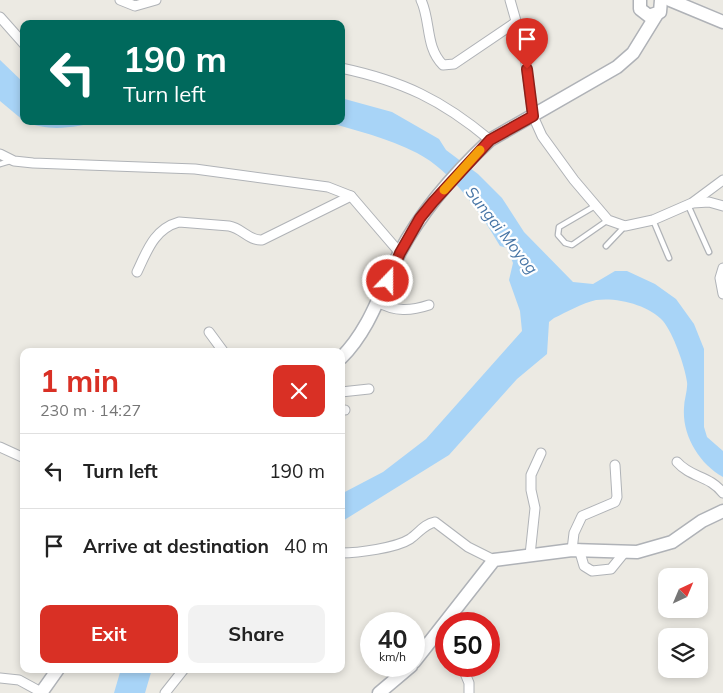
<!DOCTYPE html>
<meta charset="utf-8">
<style>
:root{--surface:#fff;--page:#f2f2f2;--text:#222;--muted:#767676;--line:#e0e0e0;--accent:#d93025}
body{margin:0;font-family:Mulish,sans-serif;background:var(--page);color:var(--text);height:100vh;display:flex;flex-direction:column;font-size:19px;white-space:nowrap}
*{box-sizing:border-box;margin:0}
p{font-size:16px;color:var(--muted)}
.icon{flex:none;width:28px;height:28px;fill:none;stroke:currentColor;stroke-width:2;stroke-linecap:round;stroke-linejoin:round}
.map{position:relative;flex:1;overflow:hidden}
.panel{position:absolute;left:20px;top:348px;width:325px;height:325px;display:flex;flex-direction:column;background:var(--surface);border-radius:10px;box-shadow:0 2px 8px #0003}
.panel>*{flex:none}
.top-card{position:absolute;left:20px;top:20px;width:325px;height:105px;border-radius:10px;box-shadow:0 2px 8px #0003;background:#00695c;color:#fff;overflow:hidden}
.needle{width:32px;rotate:44deg}
.tools{position:absolute;left:658px;top:568px;display:grid;gap:10px}
.tools a{display:grid;place-items:center;width:50px;height:50px;border-radius:10px;background:var(--surface);box-shadow:0 2px 8px #0003;font-size:25px}
.speed{position:absolute;left:360px;top:612px;display:flex;gap:10px;font-size:25px;font-weight:700;text-align:center}
.speed>*{display:grid;place-content:center;width:65px;height:65px;border-radius:50%;background:var(--surface);box-shadow:0 2px 8px #0003;line-height:1}
.speed small{font-size:12px;font-weight:400}
.speed .limit{border:8px solid #d22;background:#fff;color:#111}
.pin{position:absolute;display:grid;place-items:center;width:42px;height:42px;color:#fff;margin:-51px -21px;border-radius:50% 50% 50% 0;rotate:-45deg;box-shadow:0 0 5px #0007}
.pin .icon{rotate:45deg}
.me{position:absolute;width:55px;margin:-28px;rotate:22deg;stroke-linejoin:round;filter:drop-shadow(0 0 4px #0008)}
.turn{display:flex;align-items:center;gap:18px;height:105px;padding:0 20px;font-size:22px}
.turn .icon{width:65px;height:65px;stroke-width:2.5}
.turn b{display:block;font-size:35px;line-height:42px}
.round{display:grid;place-items:center;flex:none;width:52px;height:52px;border-radius:10px;background:var(--page)}
.overview{display:flex;align-items:center;justify-content:space-between;height:85px;padding:0 20px}
h1{font-size:30px;font-weight:700;line-height:38px;color:var(--accent)}
.cta{display:flex;gap:10px;margin-top:auto;padding:10px 20px}
.cta a{flex:1;height:58px;border-radius:10px;background:var(--accent);color:#fff;font-size:20px;font-weight:700;line-height:58px;text-align:center}
.cta a+a{background:var(--page);color:var(--text)}
ul{padding:0;list-style:none}
li{display:flex;align-items:center;gap:15px;height:75px;padding:0 20px;border-top:1px solid var(--line)}
li div{flex:1}
li b{display:block;font-size:19px}
li em{font-style:normal}
.map>svg:first-child{display:block}
.water{fill:#a8d4f7}
.lines{fill:none;stroke-linecap:round;stroke-linejoin:round}
.lane-casing{stroke:#b0b3b7;stroke-width:7}
.street-casing{stroke:#b0b3b7;stroke-width:11}
.secondary-casing{stroke:#afb2b7;stroke-width:15}
.lane{stroke:#fff;stroke-width:4.5}
.street{stroke:#fff;stroke-width:9}
.secondary{stroke:#fff;stroke-width:12}
.route-casing{stroke:#8d1f18;stroke-width:12}
.route{stroke:#d93025;stroke-width:9}
.slow{stroke:#f59e0b;stroke-width:9}
.labels{text-anchor:middle;dominant-baseline:central;stroke-width:4.5;stroke-linejoin:round;paint-order:stroke}
.water-label{font-size:16px;font-style:italic;fill:#4876a6;stroke:#fff}
</style>
<div class="map">
<svg width="723" height="693" viewBox="0 0 723 693">
<rect width="100%" height="100%" fill="#eceae3"/>
<g class="water">
<polygon points="0,60 24,83 24,121 0,101"/>
<path d="M341 98 392 112 439 139 446 150 478 174 502 198 524 232 573 282 593 284 615 271H627L655 284 676 299 694 324 704 349V427L707 437 723 451V477C699 464 682 435 684 408 684 399 688 390 687 382 685 366 673 333 663 321 649 305 617 297 596 300 582 303 567 312 554 318L549 322 547 354 517 379 449 455 341 522V494L383 472 426 439 522 331 520 311 509 280 513 263 507 248 500 246C481 213 452 171 417 153 388 138 355 130 323 121H341Z"/>
<path d="M24 121H102C75 127 50 133 24 121Z"/>
<polygon points="121,669 152,669 145,693 114,693"/>
</g>
<g class="lines">
<defs>
<g id="lane">
<polyline points="0,164 10,161"/>
<polyline points="688,205 709,252"/>
<polyline points="595,206 559,227 558,235 565,243 572,245 608,220"/>
<polyline points="653,220 669,258"/>
<polyline points="606,246 625,226"/>
</g>
<g id="street">
<polyline points="120,0 135,6 156,0"/>
<path d="M421 0C431 21 425 47 443 65L454 64 516 22"/>
<polyline points="510,0 524,49 533,116 542,136 574,180 608,220 625,226 653,220 692,203 723,180"/>
<polyline points="0,17 24,44"/>
<path d="M341 68C403 81 442 100 490 140"/>
<polyline points="0,154 14,161 33,163 195,169 328,187 351,196 400,253"/>
<polyline points="693,203 709,202 723,206"/>
<polyline points="723,268 720,278 723,294"/>
<path d="M137 272C147 251 154 229 179 222L229 226C242 228 249 241 262 240L351 196"/>
<path d="M378 302C395 312 411 311 429 305"/>
<polyline points="209,332 223,351"/>
<polyline points="341,392 369,389"/>
<polyline points="341,410 345,410"/>
<polyline points="0,447 24,458"/>
<path d="M677 462C691 478 709 475 723 493"/>
<polyline points="579,549 584,566 592,571 611,569 624,553"/>
<polyline points="572,550 574,533 582,516 615,502 617,497 615,465"/>
<path d="M341 553C358 553 396 548 410 539 419 533 424 524 435 522L468 547 494 560"/>
<polyline points="530,555 535,508 531,490 531,475 541,453"/>
<polyline points="435,634 446,642"/>
<polyline points="462,666 469,683 469,693"/>
<polyline points="0,678 19,680 41,692"/>
<polyline points="165,693 184,669"/>
</g>
<g id="secondary">
<polyline points="640,0 640,9 649,16 660,12 661,0"/>
<polyline points="670,0 723,22"/>
<path d="M341 358C371 328 381 289 400 252 422 210 456 172 490 140L617 67 633 53 657 14"/>
<polyline points="414,662 494,560 572,550 637,552 672,542 702,521 723,511"/>
<polyline points="41,693 58,669"/>
<polyline points="379,693 411,666"/>
</g>
</defs>
<use href="#lane" class="lane-casing"/>
<use href="#street" class="street-casing"/>
<use href="#secondary" class="secondary-casing"/>
<use href="#lane" class="lane"/>
<use href="#street" class="street"/>
<use href="#secondary" class="secondary"/>
</g>
<g class="lines">
<defs>
<polyline id="route" points="388,281 400,253 420,218 433,202 490,140 533,116 527,69"/>
</defs>
<use href="#route" class="route-casing"/>
<use href="#route" class="route"/>
<polyline class="slow" points="444,190 480,150"/>
</g>
<g class="labels">
<g class="water-label">
<text transform="translate(502 230) rotate(52)">Sungai Moyog</text>
</g>
</g>
</svg>
<div class="tools">
<a><svg class="needle" viewBox="-14 -14 28 28"><path d="M0-13l5 13h-10z" fill="#e53935"/><path d="M0 13l5-13h-10z" fill="#767676"/></svg></a>
<a><svg class="icon" aria-label="layers" viewBox="0 0 24 24"><path d="M12 4l9 5-9 5-9-5zM3 14l9 5 9-5"/></svg></a>
</div>
<div class="speed"><div>40<small>km/h</small></div><div class="limit">50</div></div>
<div class="pin" style="left:527px;top:69px;background:#d93025"><svg class="icon" aria-label="arrive" viewBox="0 0 24 24"><path d="M6 21V4h12l-3 4 3 4H6"/></svg></div>
<svg class="me" style="left:388px;top:281px" viewBox="-20 -20 40 40"><circle r="17" fill="#d93025" stroke="#fff" stroke-width="3"/><path d="M0-11L8 9 0 5-8 9z" fill="#fff"/></svg>
<div class="top-card">
<div class="turn"><svg class="icon" aria-label="left" viewBox="0 0 24 24"><path d="M17 20v-9H6M10 6l-5 5 5 5"/></svg><div><b>190 m</b>Turn left</div></div>
</div>
<section class="panel">
<div class="overview"><div><h1>1 min</h1><p>230 m · 14:27</p></div><a class="round" style="background:#d93025;color:#fff"><svg class="icon" aria-label="close" viewBox="0 0 24 24"><path d="M6 6l12 12M18 6L6 18"/></svg></a></div>
<ul>
<li><svg class="icon" aria-label="left" viewBox="0 0 24 24"><path d="M17 20v-9H6M10 6l-5 5 5 5"/></svg><div><b>Turn left</b></div><em>190 m</em></li>
<li><svg class="icon" aria-label="arrive" viewBox="0 0 24 24"><path d="M6 21V4h12l-3 4 3 4H6"/></svg><div><b>Arrive at destination</b></div><em>40 m</em></li>
</ul>
<div class="cta"><a>Exit</a><a>Share</a></div>
</section>
</div>
